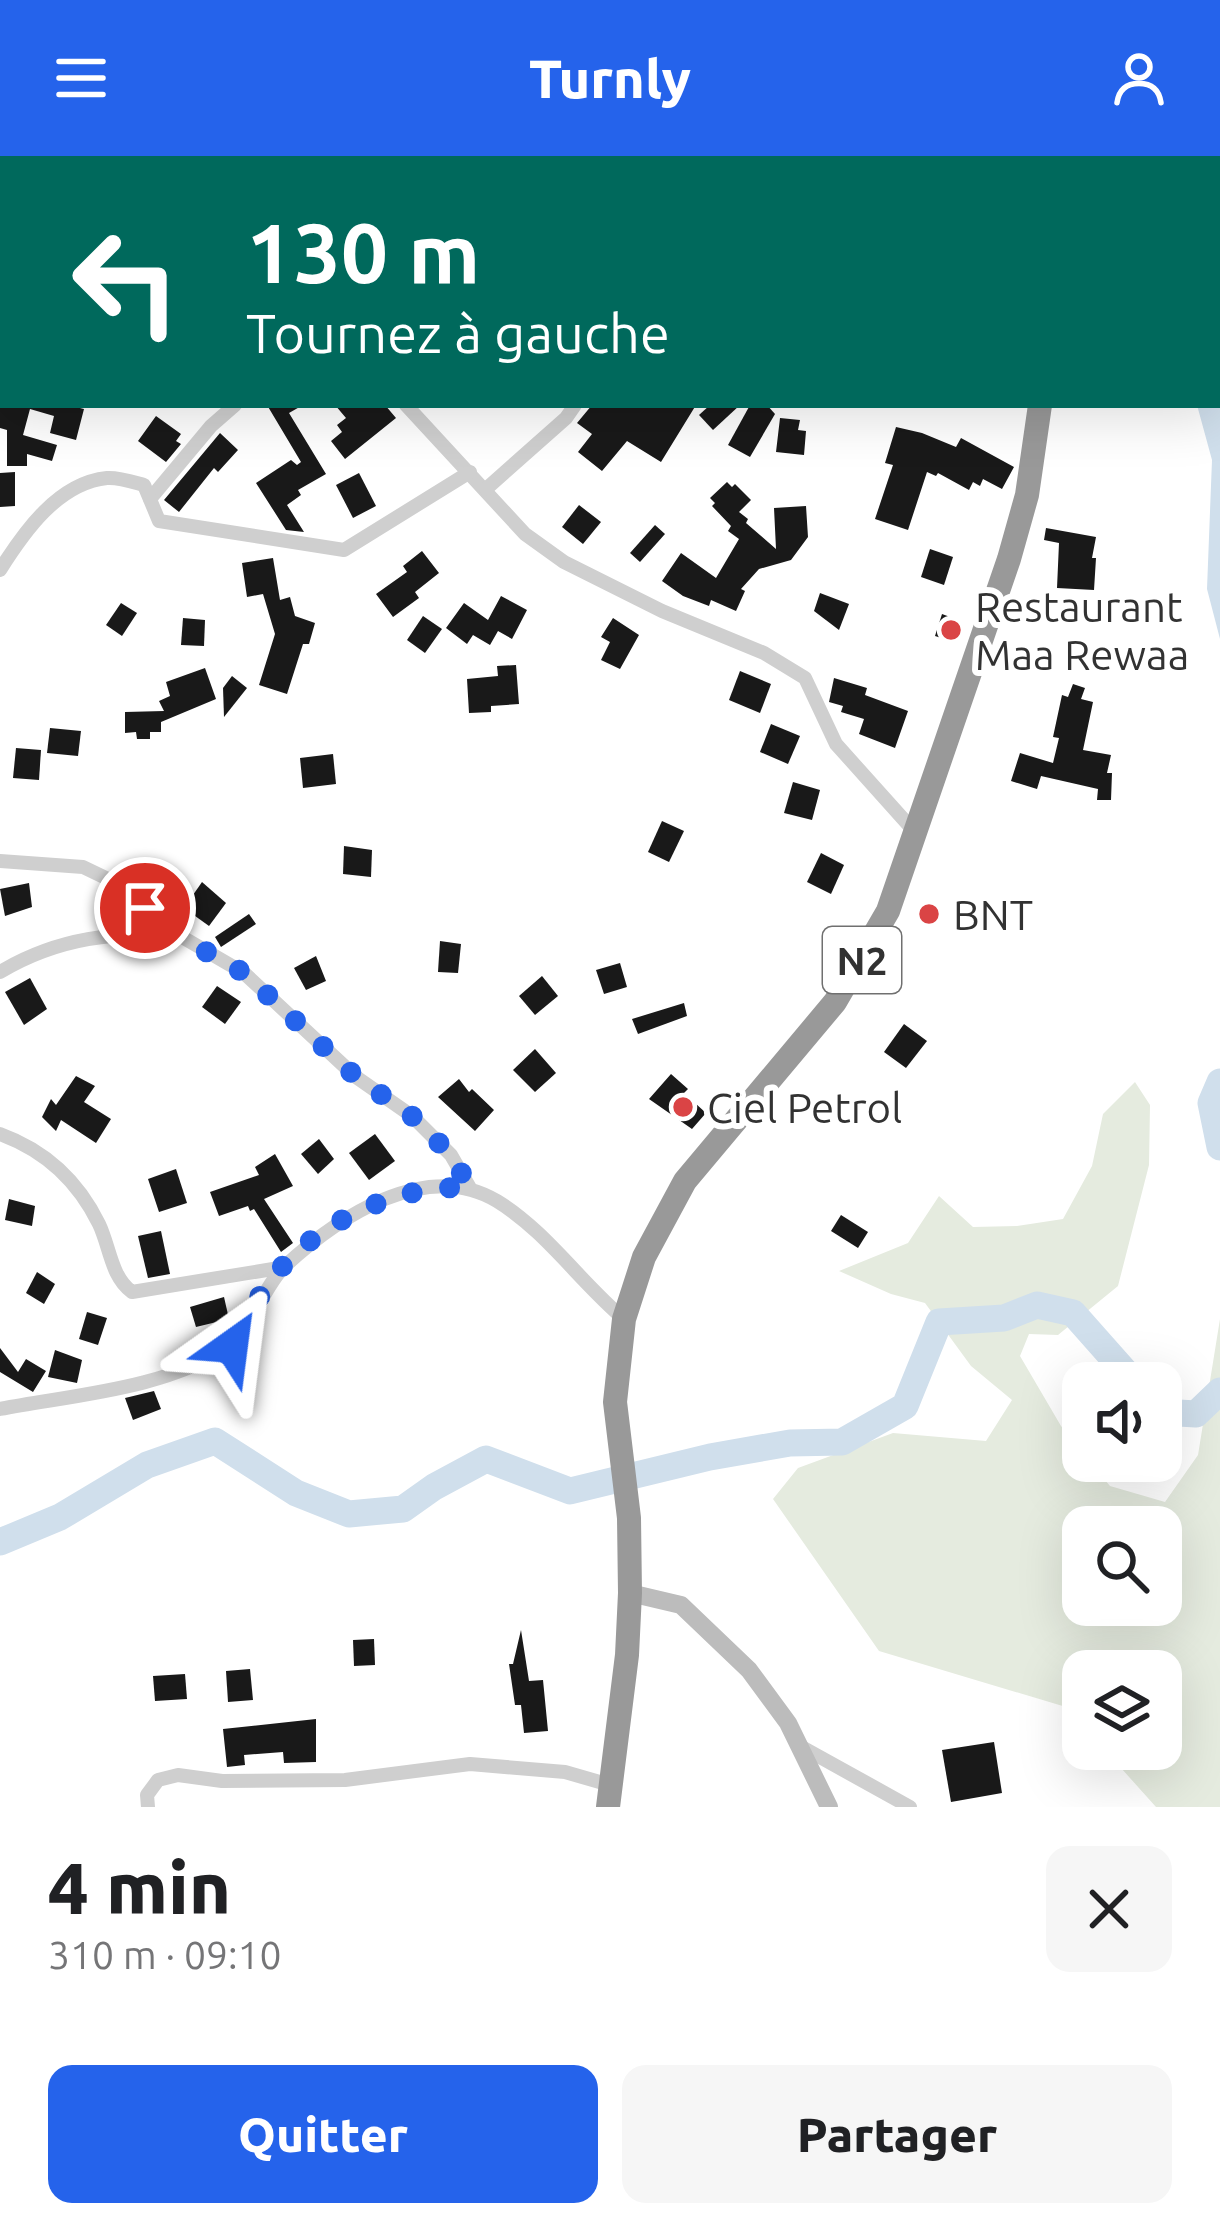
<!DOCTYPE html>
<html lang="fr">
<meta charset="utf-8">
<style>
:root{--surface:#fff;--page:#f6f6f6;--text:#202124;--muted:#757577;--accent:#2563eb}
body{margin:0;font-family:Ubuntu,sans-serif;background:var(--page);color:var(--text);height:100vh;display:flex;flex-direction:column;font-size:45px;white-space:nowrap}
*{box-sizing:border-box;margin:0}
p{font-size:39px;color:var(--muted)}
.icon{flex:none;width:66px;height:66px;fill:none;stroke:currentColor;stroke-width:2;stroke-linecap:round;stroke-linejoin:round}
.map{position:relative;height:1651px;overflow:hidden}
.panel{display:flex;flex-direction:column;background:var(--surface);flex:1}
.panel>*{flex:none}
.guide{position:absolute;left:0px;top:0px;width:1221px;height:252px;box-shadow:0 12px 48px #0002;background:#00695c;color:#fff;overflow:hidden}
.controls{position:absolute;left:1062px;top:1206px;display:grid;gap:24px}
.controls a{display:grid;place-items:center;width:120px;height:120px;border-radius:24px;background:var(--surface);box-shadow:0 12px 48px #0002;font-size:60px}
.pin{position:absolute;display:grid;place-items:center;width:102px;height:102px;color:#fff;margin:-51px;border:6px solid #fff;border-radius:50%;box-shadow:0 3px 12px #0007}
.me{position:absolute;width:132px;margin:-66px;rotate:31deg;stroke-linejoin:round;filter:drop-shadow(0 0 9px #0008)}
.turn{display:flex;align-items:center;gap:42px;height:252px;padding:0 48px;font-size:54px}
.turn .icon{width:156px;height:156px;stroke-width:2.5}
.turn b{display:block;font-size:84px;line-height:102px}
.round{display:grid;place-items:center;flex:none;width:126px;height:126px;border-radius:24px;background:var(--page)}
.summary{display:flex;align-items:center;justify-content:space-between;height:204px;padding:0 48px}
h1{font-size:72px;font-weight:800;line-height:90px}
.button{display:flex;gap:24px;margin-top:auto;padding:24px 48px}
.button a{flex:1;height:138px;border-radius:24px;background:var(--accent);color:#fff;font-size:48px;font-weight:800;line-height:138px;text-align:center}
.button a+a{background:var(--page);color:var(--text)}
header{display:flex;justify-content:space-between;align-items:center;height:156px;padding:0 48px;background:var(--accent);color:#fff;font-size:54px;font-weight:800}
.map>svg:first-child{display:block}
.green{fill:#e5ebdf;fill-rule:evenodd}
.water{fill:#d0dfec}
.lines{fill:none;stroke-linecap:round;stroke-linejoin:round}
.river{stroke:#d0dfec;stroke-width:27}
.building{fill:#191919}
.street{stroke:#cfcfcf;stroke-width:14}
.secondary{stroke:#bcbcbc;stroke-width:18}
.highway{stroke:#999;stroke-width:24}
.route{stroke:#2563eb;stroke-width:21;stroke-dasharray:0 37.8}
.poi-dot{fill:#da4445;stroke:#fff;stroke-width:4.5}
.labels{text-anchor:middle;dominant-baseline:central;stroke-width:12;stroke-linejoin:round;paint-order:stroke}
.shield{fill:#fff;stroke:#707070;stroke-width:3}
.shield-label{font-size:39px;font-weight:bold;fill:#323232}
.poi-label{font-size:42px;fill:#323232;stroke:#fff;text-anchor:start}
</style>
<header><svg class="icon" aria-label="menu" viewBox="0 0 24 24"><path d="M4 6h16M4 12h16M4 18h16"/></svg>Turnly<svg class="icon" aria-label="person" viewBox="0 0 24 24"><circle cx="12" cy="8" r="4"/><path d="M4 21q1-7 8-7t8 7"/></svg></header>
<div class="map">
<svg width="1220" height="1651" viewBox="0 0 1220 1651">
<rect width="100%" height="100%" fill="#fff"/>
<path class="green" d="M1135 926 1150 949 1149 1009 1118 1130 1058 1179 1029 1178 1020 1200 1061 1270 1083 1297V1305H1089L1110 1330 1165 1346 1198 1299 1220 1163V1651H1156L1104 1593H1161V1515H1083V1569L1066 1551 879 1495 773 1343 798 1312 893 1277 986 1285 1012 1244 971 1210 925 1147 891 1138 839 1115 908 1087 939 1040 973 1071 1017 1070 1063 1063 1092 1010 1103 958ZM1083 1371H1161V1449H1083Z"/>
<polygon class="water" points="1218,230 1220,233 1220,483 1207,433 1212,304 1197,249 1218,249"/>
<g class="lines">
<g class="river">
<polyline points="1220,926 1211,947 1220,991"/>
<polyline points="1161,1256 1196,1258 1220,1235"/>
<polyline points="0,1386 60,1361 147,1309 215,1285 296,1337 349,1358 403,1353 434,1331 486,1303 570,1335 710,1301 790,1287 842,1286 905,1250 939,1166 1004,1162 1037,1149 1073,1157 1135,1227"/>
</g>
</g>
<g class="building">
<polygon points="0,249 68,249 84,253 76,284 50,277 54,260 30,253 23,279 57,289 52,305 27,298 27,310 7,310 7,274 0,272"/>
<polygon points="267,249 303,249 289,257 326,318 298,334 301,339 287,349 304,376 286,374 256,327 291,304 297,309 301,306"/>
<polygon points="335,249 385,249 396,262 345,303 331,285 342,276 337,269 346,262"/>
<polygon points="592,249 696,249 661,306 627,285 602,315 578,296 592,278 577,267"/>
<polygon points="710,249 740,249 713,274 699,259"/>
<polygon points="750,249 767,249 775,258 750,301 728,289"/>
<polygon points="156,260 181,278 176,285 181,288 166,306 138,285"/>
<polygon points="780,262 800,264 798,274 806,275 804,299 776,296"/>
<polygon points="896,271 922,277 956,291 961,282 1014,311 1002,333 983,323 980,330 973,326 969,334 938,317 936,320 927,316 908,374 875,363 893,309 885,307"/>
<polygon points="220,277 238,294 218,316 214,312 179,356 164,344"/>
<polygon points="15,316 15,350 0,351 0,317"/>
<polygon points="359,317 376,350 353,362 336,329"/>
<polygon points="727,326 732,331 735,328 751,344 739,356 748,363 746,367 776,393 774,352 806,350 808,381 791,404 759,413 741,433 745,435 736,455 711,444 709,450 683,440 662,425 681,397 716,422 739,383 728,375 731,370 712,350 715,347 710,342"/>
<polygon points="579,349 601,366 583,388 562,371"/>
<polygon points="655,369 665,378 640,406 630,397"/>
<polygon points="1046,372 1096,381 1092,402 1096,402 1094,434 1057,432 1059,387 1044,384"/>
<polygon points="930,393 953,401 944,429 921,421"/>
<polygon points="422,395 439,417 415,436 419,442 393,461 376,438 407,416 403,410"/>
<polygon points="273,402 280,444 290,441 295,460 315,467 309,488 303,488 287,538 259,529 275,478 263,438 247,441 242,407"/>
<polygon points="820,437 849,448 839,474 814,455"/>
<polygon points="501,440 527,454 512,483 498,475 490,489 473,479 467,488 446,472 464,447 488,464"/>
<polygon points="121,447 137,457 122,480 106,469"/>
<polygon points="942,458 961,465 954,486 935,480"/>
<polygon points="423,460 442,473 425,497 407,484"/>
<polygon points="183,462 205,464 204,490 181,489"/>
<polygon points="613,462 639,479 620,513 601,504 610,486 601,481"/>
<polygon points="516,509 519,548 491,550 491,556 469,557 467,523 498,520 497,510"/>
<polygon points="205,512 216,543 161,566 161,576 150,576 150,583 137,583 136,576 125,577 125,556 164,555 159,545 170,540 166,526"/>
<polygon points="740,515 771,528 760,557 729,544"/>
<polygon points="232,520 247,532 224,561 223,532"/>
<polygon points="834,522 867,532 865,539 908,555 895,592 859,578 864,563 841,556 843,550 829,546"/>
<polygon points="1073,528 1085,532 1081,543 1093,546 1083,594 1111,599 1107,617 1112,617 1111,644 1097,644 1098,633 1041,620 1037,633 1011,625 1020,597 1053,607 1059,582 1053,581 1062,539 1068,541"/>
<polygon points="771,568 800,580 788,608 760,596"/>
<polygon points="50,572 81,575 78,600 47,597"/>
<polygon points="16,592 41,594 39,624 13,622"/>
<polygon points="333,598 336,628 303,632 300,602"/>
<polygon points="793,626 820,634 812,664 784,657"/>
<polygon points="662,665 684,675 669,706 648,696"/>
<polygon points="344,690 372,694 371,721 343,718"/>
<polygon points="821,697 844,709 831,738 807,726"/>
<polygon points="202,726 226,747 209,770 184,752"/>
<polygon points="29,727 32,751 5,760 0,733"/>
<polygon points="249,758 256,768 221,791 215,781"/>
<polygon points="440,785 461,788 458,817 438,816"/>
<polygon points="316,800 326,825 306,834 294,812"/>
<polygon points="620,807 627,831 604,838 596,814"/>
<polygon points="542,820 558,840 535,859 519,840"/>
<polygon points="30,822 47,853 24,869 5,836"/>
<polygon points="217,830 241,846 225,868 202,851"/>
<polygon points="684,847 687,860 638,878 632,863"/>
<polygon points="904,868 927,885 906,912 884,896"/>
<polygon points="535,893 556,917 535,936 513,914"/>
<polygon points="671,918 688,933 684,937 706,957 692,973 649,943"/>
<polygon points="76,920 95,930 84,946 111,963 96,987 61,964 56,975 42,961 51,943 56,949"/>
<polygon points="459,923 469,936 472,933 494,954 475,975 438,941"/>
<polygon points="375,978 395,1005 369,1024 349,997"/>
<polygon points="319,983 334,1003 318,1018 301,998"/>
<polygon points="275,998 293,1030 264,1043 293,1087 281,1096 254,1053 250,1055 248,1050 219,1060 210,1036 259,1019 255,1011"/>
<polygon points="176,1013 187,1047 159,1056 148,1023"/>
<polygon points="9,1043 35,1050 32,1070 5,1064"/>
<polygon points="841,1059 868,1076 858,1092 831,1075"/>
<polygon points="161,1075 170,1118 148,1122 138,1080"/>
<polygon points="37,1116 55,1128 44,1148 26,1137"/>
<polygon points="224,1141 229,1163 196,1171 190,1151"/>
<polygon points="87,1156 107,1162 98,1189 79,1183"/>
<polygon points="0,1192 18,1216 26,1203 46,1215 33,1236 0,1216"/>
<polygon points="55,1194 82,1204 77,1227 48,1221"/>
<polygon points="154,1235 161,1253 133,1264 125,1242"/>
<polygon points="521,1474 529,1525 543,1524 548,1575 524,1577 521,1549 515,1549 509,1508 513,1508"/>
<polygon points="374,1483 375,1509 354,1510 353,1484"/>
<polygon points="250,1513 253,1544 228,1546 226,1515"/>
<polygon points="185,1518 187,1543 155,1545 153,1520"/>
<polygon points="316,1563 316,1606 284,1607 283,1596 244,1599 245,1609 227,1611 223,1573"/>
<polygon points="994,1586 1002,1637 951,1646 942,1594"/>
</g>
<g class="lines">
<g class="street">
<polyline points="543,0 567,3"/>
<polyline points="923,0 945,3"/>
<polyline points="758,3 788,0"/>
<polyline points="0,118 3,117"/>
<polyline points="406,249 525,378 564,406 662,455 764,497 805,522 836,588 914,675"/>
<polyline points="486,333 566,262 575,249"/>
<polyline points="150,343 211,270 235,249"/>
<path d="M0 414C24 376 58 327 107 322 118 321 133 326 144 329L159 365 344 394 470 316"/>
<polyline points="0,705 83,711 108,723 182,781 244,817 356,921 412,960 451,999 470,1032"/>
<path d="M0 816C57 782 117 774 182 781"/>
<path d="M0 978C44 994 78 1025 99 1068 110 1091 111 1121 132 1136L285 1111"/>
<path d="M0 1253C72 1239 166 1233 228 1191 250 1176 263 1131 285 1110 337 1062 426 1002 497 1045 546 1075 580 1126 624 1163"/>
<polyline points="800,1590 910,1651"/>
<polyline points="148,1651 147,1639 158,1624 178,1619 222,1625 345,1624 470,1608 565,1616 610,1629"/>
</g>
<polyline class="secondary" points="630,1437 681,1449 749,1514 788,1567 829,1651"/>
<g class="highway">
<polyline points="1033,0 1033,3"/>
<polyline points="608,1651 627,1499 630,1437 629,1362 615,1246 624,1163 644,1101 685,1025 835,846 888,755 1009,403 1027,339 1040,249"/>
</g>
</g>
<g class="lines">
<path class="route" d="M145 752 182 782 244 817 356 921 412 960 451 999 470 1032C399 1027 314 1067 271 1124 256 1144 244 1168 232 1190"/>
</g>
<g class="poi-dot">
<circle cx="951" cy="474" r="12"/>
<circle cx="929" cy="758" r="12"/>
<circle cx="683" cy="951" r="12"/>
</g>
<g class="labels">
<rect class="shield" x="823" y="771" width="78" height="66" rx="9"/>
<g class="shield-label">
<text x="862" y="804">N2</text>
</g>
<g class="poi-label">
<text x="975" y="450">Restaurant<tspan x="975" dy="48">Maa Rewaa</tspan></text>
<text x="953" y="758">BNT</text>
<text x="707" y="951">Ciel Petrol</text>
</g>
</g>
</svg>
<div class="controls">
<a><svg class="icon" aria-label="sound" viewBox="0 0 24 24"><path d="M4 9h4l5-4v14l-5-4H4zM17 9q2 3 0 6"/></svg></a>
<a><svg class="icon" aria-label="search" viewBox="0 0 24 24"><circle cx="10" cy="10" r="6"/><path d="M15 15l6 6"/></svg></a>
<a><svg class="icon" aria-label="layers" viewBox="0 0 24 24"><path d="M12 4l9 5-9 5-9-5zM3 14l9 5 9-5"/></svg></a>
</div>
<div class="pin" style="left:145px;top:752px;background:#d93025"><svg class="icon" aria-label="arrive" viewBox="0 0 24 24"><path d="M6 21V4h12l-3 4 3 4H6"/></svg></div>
<svg class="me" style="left:232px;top:1190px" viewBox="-20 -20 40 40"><path d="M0-17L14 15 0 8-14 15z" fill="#2563eb" stroke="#fff" stroke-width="4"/></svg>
<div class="guide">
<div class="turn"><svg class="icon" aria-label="left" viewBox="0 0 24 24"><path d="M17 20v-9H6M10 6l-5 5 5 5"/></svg><div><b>130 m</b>Tournez à gauche</div></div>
</div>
</div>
<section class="panel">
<div class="summary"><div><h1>4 min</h1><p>310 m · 09:10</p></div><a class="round"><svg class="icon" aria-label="close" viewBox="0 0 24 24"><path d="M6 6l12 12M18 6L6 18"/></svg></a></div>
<div class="button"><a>Quitter</a><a>Partager</a></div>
</section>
